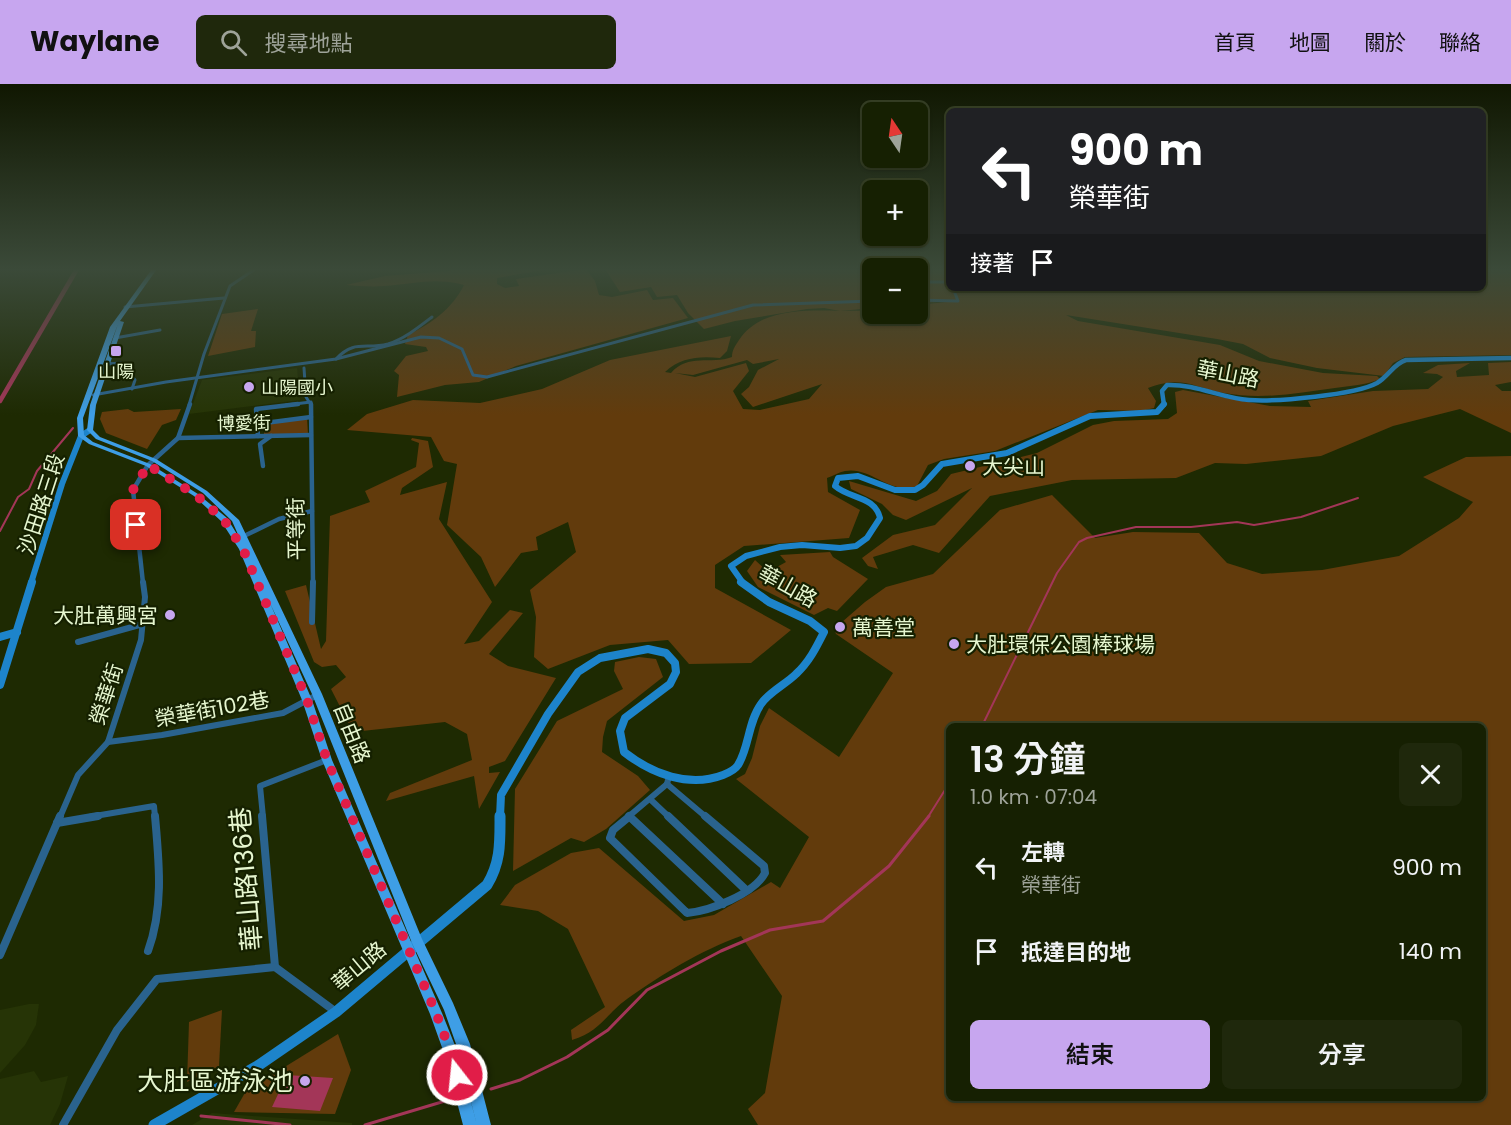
<!DOCTYPE html>
<html lang="zh-TW">
<meta charset="utf-8">
<style>
:root{--surface:#162002;--page:#1f280c;--text:#f1f3f6;--muted:#9ea399;--line:#353e24;--accent:#c7a6ef}
body{margin:0;font-family:Poppins,"Noto Sans TC",sans-serif;background:var(--page);color:var(--text);height:100vh;display:flex;flex-direction:column;font-size:22px;white-space:nowrap}
*{box-sizing:border-box;margin:0}
p{font-size:20px;color:var(--muted)}
.icon{flex:none;width:33px;height:33px;fill:none;stroke:currentColor;stroke-width:2;stroke-linecap:round;stroke-linejoin:round}
.map{position:relative;flex:1;overflow:hidden}
.side{position:absolute;left:946px;top:639px;width:540px;height:378px;display:flex;flex-direction:column;background:var(--surface);border-radius:9px;box-shadow:0 2px 4px #0004,0 0 0 2px var(--line)}
.side>*{flex:none}
.hud{position:absolute;left:946px;top:24px;width:540px;height:183px;border-radius:9px;box-shadow:0 2px 4px #0004,0 0 0 2px var(--line);background:#202124;color:#fff;overflow:hidden}
.needle{width:39px;rotate:347deg}
.controls{position:absolute;left:862px;top:18px;display:grid;gap:12px}
.controls a{display:grid;place-items:center;width:66px;height:66px;border-radius:9px;background:var(--surface);box-shadow:0 2px 4px #0004,0 0 0 2px var(--line);font-size:30px}
.pin{position:absolute;display:grid;place-items:center;width:51px;height:51px;color:#fff;margin:-26px;border-radius:12px;box-shadow:0 3px 9px #0006}
.me{position:absolute;width:66px;margin:-33px;rotate:344deg;stroke-linejoin:round;filter:drop-shadow(0 0 4px #0008)}
.turn{display:flex;align-items:center;gap:21px;height:126px;padding:0 24px;font-size:27px}
.turn .icon{width:78px;height:78px;stroke-width:2.5}
.turn b{display:block;font-size:42px;line-height:51px}
.then{display:flex;align-items:center;height:57px;padding:0 24px;background:#0003;gap:12px;font-size:22px}
.round{display:grid;place-items:center;flex:none;width:63px;height:63px;border-radius:9px;background:var(--page)}
.summary{display:flex;align-items:center;justify-content:space-between;height:102px;padding:0 24px}
h1{font-size:36px;font-weight:600;line-height:45px}
.cta{display:flex;gap:12px;margin-top:auto;padding:12px 24px}
.cta a{flex:1;height:69px;border-radius:9px;background:var(--accent);color:#111;font-size:24px;font-weight:600;line-height:69px;text-align:center}
.cta a+a{background:var(--page);color:var(--text)}
ul{padding:0;list-style:none}
li{display:flex;align-items:center;gap:18px;height:84px;padding:0 24px}
li div{flex:1}
li b{display:block;font-size:22px}
li em{font-style:normal}
header{display:flex;align-items:center;gap:36px;box-sizing:border-box;height:84px;padding:0 30px;background:var(--accent);color:#111}
header strong{font-size:28px}
nav{display:flex;gap:33px;margin-inline-start:auto;font-size:21px}
.search{width:420px;height:54px;background:var(--page);display:flex;align-items:center;gap:15px;box-sizing:border-box;padding:0 21px;border-radius:9px;color:var(--muted);font-size:22px}
.map>svg:first-child{display:block}
.built{fill:#263406}
.green{fill:#623b0c;fill-rule:evenodd}
.water{fill:#a33658}
.lines{fill:none;stroke-linecap:round;stroke-linejoin:round}
.stream-far1{stroke:#a33658;stroke-width:2}
.stream{stroke:#a33658;stroke-width:3}
.canal{stroke:#a33658;stroke-width:4.5}
.street-far3{stroke:#2a638e;stroke-width:3}
.street-far2{stroke:#2a638e;stroke-width:4.5}
.street-far1{stroke:#2a638e;stroke-width:6}
.street{stroke:#2a638e;stroke-width:8}
.secondary-far3{stroke:#1d84cb;stroke-width:4.5}
.secondary-far2{stroke:#1d84cb;stroke-width:6}
.secondary-far1{stroke:#1d84cb;stroke-width:8}
.secondary{stroke:#1d84cb;stroke-width:11}
.primary{fill:#3e9ee6;fill-rule:evenodd}
.route{stroke:#e11d48;stroke-width:10;stroke-dasharray:0 18}
.poi-dot{fill:#c7a6ef;stroke:#152000;stroke-width:2}
.labels{text-anchor:middle;dominant-baseline:central;stroke-width:4.5;stroke-linejoin:round;paint-order:stroke}
.far-poi-label{font-size:18px;fill:#e6f6cf;stroke:#152000}
.far-street-label{font-size:18px;fill:#e6f6cf;stroke:#152000}
.street-label{font-size:21px;fill:#e6f6cf;stroke:#152000}
.poi-label{font-size:21px;fill:#e6f6cf;stroke:#152000;text-anchor:start}
.near-street-label{font-size:26px;fill:#e6f6cf;stroke:#152000}
.near-poi-label{font-size:26px;fill:#e6f6cf;stroke:#152000;text-anchor:end}
</style>
<header>
<strong>Waylane</strong>
<div class="search"><svg class="icon" aria-label="search" viewBox="0 0 24 24"><circle cx="10" cy="10" r="6"/><path d="M15 15l6 6"/></svg>搜尋地點</div>
<nav><a>首頁</a><a>地圖</a><a>關於</a><a>聯絡</a></nav>
</header>
<div class="map">
<svg width="1511" height="1041" viewBox="0 0 1511 1041">
<rect width="100%" height="100%" fill="#1e2a02"/>
<g class="built">
<polygon points="297,284 300,316 189,330 202,296"/>
<polygon points="29,920 39,920 36,941 25,961 0,989 0,926"/>
<polygon points="34,987 41,998 68,992 60,1020 50,1041 0,1041 0,995"/>
<polygon points="212,1029 352,1039 352,1041 192,1041"/>
</g>
<g class="green">
<path d="M451 185H549L497 194V200L505 204 519 202 516 195 586 185 595 197 599 211 612 213 647 206 653 216 673 214 688 234 516 282 479 298 445 301 397 313 399 291 394 287 406 272 428 267 426 263 405 260 408 251C432 239 452 225 464 201 436 193 412 200 384 202 371 203 359 202 346 201L385 192 449 187Z"/>
<polygon points="605,185 873,185 873,224 840,227 824,224 807,225 735,237 704,245 688,229 677,211 657,213 651,203 620,208"/>
<path d="M918 185H949L950 204H1484V185H1511V271L1405 273 1393 279 1384 292 1317 284 1270 274 1243 260 1217 255 1066 231 1078 237 1220 261 1259 277 1323 289 1377 292 1380 295C1366 301 1350 302 1335 304 1298 309 1262 316 1224 309 1192 303 1183 291 1148 304L1156 317 1154 324 1141 327 1098 326 995 367 944 375 928 381 917 402C890 412 871 382 845 387 839 388 833 392 827 394L828 408 860 426 849 454 744 462 715 481V504L791 546 751 579 689 580 668 556 610 561 548 585 534 573 536 533 530 506 576 468 568 438 536 453 538 466 521 469 495 503 481 473 447 441 457 380 444 377 431 353 347 346 367 330 413 316 480 319 542 305 610 276 731 252 727 267 720 274C700 272 681 273 665 288L671 289C688 269 711 281 732 273 732 266 735 262 739 256 766 215 831 230 873 226V230H918V221L956 217 918 219ZM779 275 758 286 749 303 741 310 753 323 822 300 809 315 760 326 743 325 733 307 749 287 746 279 695 293 675 289 693 291 747 276 753 280Z"/>
<polygon points="258,225 251,247 256,247 255,263 208,272 222,230"/>
<polygon points="1511,278 1511,298 1495,301 1502,307 1511,307 1511,349 1460,325 1393,342 1321,372 1246,380 1215,379 1176,394 1072,396 990,412 939,469 913,461 873,473 878,485 868,482 862,474 893,451 935,441 972,404 906,436 893,431 882,420 851,405 849,397 916,417 937,407 951,390 1037,369 1093,341 1114,337 1168,335 1177,329 1175,308 1183,306 1270,322 1311,323 1308,317 1373,307 1428,305 1443,293 1437,290 1423,289 1438,281 1470,279 1456,287 1457,293 1489,291 1488,279"/>
<polygon points="128,325 134,328 181,325 176,336 162,341 147,365 106,349 100,335 102,328"/>
<polygon points="307,334 308,350 264,352 264,340"/>
<polygon points="412,354 428,357 433,383 402,404 400,411 447,398 439,435 492,518 464,560 479,557 510,526 523,529 489,570 508,582 556,594 505,677 489,683 489,689 500,688 479,725 474,692 386,717 390,709 472,676 467,650 445,638 353,648 331,605 346,593 336,581 322,583 314,578 285,507 306,501 321,565 326,557 330,432 370,418 365,407 416,383 419,359 411,356"/>
<path d="M1511 372V1041H758L748 1025 765 1009 782 912 741 852C701 866 661 891 627 915 605 931 601 947 572 956L571 946 605 923 568 845 538 827 500 821 515 801 571 769 599 764 684 837 714 831 771 798 780 804 809 753 736 695 745 690 752 674 760 642 769 624 839 673 893 589 836 550 834 545 865 518 886 503 933 490 1000 426 1052 411 1095 454 1133 448 1199 449 1227 479 1262 490 1322 486 1399 472 1459 434 1473 418 1423 393 1466 373ZM950 642H1484V1014H950Z"/>
<polygon points="830,468 833,473 868,495 837,527 828,524 814,531 758,503 747,487 755,476 768,488 786,478 780,471"/>
<polygon points="639,573 656,575 663,593 607,637 603,653 602,668 638,692 650,706 606,745 584,758 571,754 513,787 515,705 557,637 623,605 614,587 615,578"/>
<polygon points="222,926 219,982 187,998 189,938"/>
<polygon points="338,950 351,986 335,1030 234,1028 246,1007"/>
</g>
<polygon class="water" points="287,991 333,994 320,1027 272,1023"/>
<g class="lines">
<g class="stream-far1">
<polyline points="0,447 18,413 29,405 37,387 73,344"/>
<polyline points="982,642 1057,489 1079,458 1087,454 1136,443 1191,443 1237,438 1254,441 1301,433 1358,414"/>
<polyline points="928,733 950,698"/>
</g>
<g class="stream">
<polyline points="491,1005 520,996 567,973 608,946 647,906 721,867 770,846 823,837 889,782 929,732"/>
<polyline points="201,1032 290,1041"/>
<polyline points="365,1041 445,1017"/>
</g>
<polyline class="canal" points="0,317 77,185"/>
<g class="street-far3">
<polyline points="925,198 950,198"/>
<polyline points="918,216 958,217 953,204"/>
<polyline points="125,223 224,214"/>
<polyline points="115,254 160,246"/>
<path d="M336 275C355 255 365 266 388 260 404 255 419 243 432 233"/>
<polyline points="106,280 121,279 135,296 132,305"/>
<polyline points="304,284 306,313 311,321"/>
<polyline points="93,311 166,298 336,275 421,253 439,254 462,265 473,291 487,293 753,221 873,217"/>
<polyline points="189,321 204,270 230,202 255,185"/>
<polyline points="286,321 311,318"/>
</g>
<g class="street-far2">
<polyline points="311,320 313,499"/>
<polyline points="257,340 311,333"/>
<polyline points="258,352 256,325 298,320"/>
<polyline points="178,354 311,351"/>
<polyline points="263,382 260,360 271,352"/>
<polyline points="244,452 279,435 312,427"/>
<polyline points="143,499 133,406 148,381 178,354 190,320"/>
</g>
<g class="street-far1">
<polyline points="312,538 313,498"/>
<polyline points="78,558 143,540"/>
<polyline points="108,658 162,651 283,629 317,611"/>
<polyline points="667,700 706,733"/>
<polyline points="667,700 669,692"/>
<polyline points="650,715 669,733"/>
<polyline points="60,733 78,691 108,658 141,556 145,513 143,498"/>
<polyline points="89,733 154,722 155,733"/>
<polyline points="263,733 260,702 327,676"/>
<polyline points="628,733 667,700"/>
</g>
<g class="street">
<polyline points="262,732 275,883"/>
<polyline points="629,732 723,820"/>
<path d="M630 732 613 746 610 754 687 829C710 827 754 810 765 789L764 782 705 732"/>
<polyline points="668,732 746,806"/>
<polyline points="57,739 98,732"/>
<path d="M148 867C164 823 159 778 155 732"/>
<polyline points="0,871 60,732"/>
<polyline points="63,1041 117,946 157,895 275,883 336,928"/>
</g>
<path class="secondary-far3" d="M1164 321 1162 307 1167 301C1196 300 1221 314 1249 316 1276 318 1355 311 1377 299 1389 292 1393 280 1406 276L1511 274"/>
<g class="secondary-far2">
<polyline points="31,499 62,400 81,352 90,346"/>
<path d="M743 499 731 482 746 472 780 463 802 461 840 464 856 462 867 454 880 434C875 412 850 415 835 402L838 394 858 392 895 406H915L923 401 942 380 1007 369 1090 332 1157 328 1164 320"/>
</g>
<g class="secondary-far1">
<polyline points="0,553 17,548"/>
<polyline points="0,601 32,498"/>
<path d="M500 733 501 711 548 630 578 588 600 574 648 565 666 569 675 579 676 588 670 600 625 634 620 647 624 668C652 690 689 704 723 691 728 689 735 686 738 681 749 664 748 638 761 620 769 608 786 600 796 590 809 578 816 564 824 548L810 537 769 518 741 498"/>
</g>
<path class="secondary" d="M154 1041 259 981 336 928 487 801C501 778 500 758 500 732"/>
<path class="primary" d="M152 185H157L120 237 124 238 96 321 93 346 100 353 156 375 207 407 239 436 322 610 422 855 453 919 470 960 491 1041H477L456 960 444 926 412 859 312 610 270 519 312 616 332 676 442 929 458 969 477 1041H463L444 969 430 930 322 676 302 616 239 465 221 437 194 412 146 382 89 360 78 352 77 334 110 243ZM118 240 90 321 87 346 96 355 152 377 203 409 232 437 240 455 227 434 198 410 150 380 93 358 84 351 83 334Z"/>
</g>
<linearGradient id="sky" x2="0" y2="1"><stop stop-color="#101701"/><stop offset="0.56" stop-color="#3b4a39"/><stop offset="1" stop-color="#3b4a39" stop-opacity="0"/></linearGradient>
<rect width="1511" height="331" fill="url(#sky)"/>
<g class="lines">
<polyline class="route" points="136,441 133,406 148,381 196,411 224,436 243,465 307,616 327,676 436,929 451,969 457,991"/>
</g>
<g class="poi-dot">
<rect x="110" y="261" width="12" height="12" rx="3"/>
<circle cx="249" cy="303" r="6"/>
<circle cx="970" cy="382" r="6"/>
<circle cx="170" cy="531" r="6"/>
<circle cx="840" cy="543" r="6"/>
<circle cx="954" cy="560" r="6"/>
<circle cx="305" cy="997" r="6"/>
</g>
<g class="labels">
<g class="far-poi-label">
<text x="116" y="287">山陽</text>
<text x="261" y="303" text-anchor="start">山陽國小</text>
</g>
<g class="far-street-label">
<text transform="translate(244 339) rotate(-1)">博愛街</text>
</g>
<g class="street-label">
<text transform="translate(1228 290) rotate(11)">華山路</text>
<text transform="translate(41 420) rotate(-72)">沙田路三段</text>
<text transform="translate(296 445) rotate(-91)">平等街</text>
<text transform="translate(788 502) rotate(29)">華山路</text>
<text transform="translate(106 610) rotate(-72)">榮華街</text>
<text transform="translate(212 625) rotate(-10)">榮華街102巷</text>
<text transform="translate(352 649) rotate(68)">自由路</text>
<text transform="translate(359 882) rotate(-40)">華山路</text>
</g>
<g class="poi-label">
<text x="982" y="382">大尖山</text>
<text x="158" y="531" text-anchor="end">大肚萬興宮</text>
<text x="852" y="543">萬善堂</text>
<text x="966" y="560">大肚環保公園棒球場</text>
</g>
<g class="near-street-label">
<text transform="translate(246 795) rotate(-95)">華山路136巷</text>
</g>
<g class="near-poi-label">
<text x="293" y="997">大肚區游泳池</text>
</g>
</g>
</svg>
<div class="controls">
<a><svg class="needle" viewBox="-14 -14 28 28"><path d="M0-13l5 13h-10z" fill="#e53935"/><path d="M0 13l5-13h-10z" fill="#9ea399"/></svg></a>
<a>+</a>
<a>−</a>
</div>
<div class="pin" style="left:136px;top:441px;background:#d93025"><svg class="icon" aria-label="arrive" viewBox="0 0 24 24"><path d="M6 21V4h12l-3 4 3 4H6"/></svg></div>
<svg class="me" style="left:457px;top:991px" viewBox="-20 -20 40 40"><circle r="17" fill="#e11d48" stroke="#fff" stroke-width="3"/><path d="M0-11L8 9 0 5-8 9z" fill="#fff"/></svg>
<div class="hud">
<div class="turn"><svg class="icon" aria-label="left" viewBox="0 0 24 24"><path d="M17 20v-9H6M10 6l-5 5 5 5"/></svg><div><b>900 m</b>榮華街</div></div>
<div class="then">接著<svg class="icon" aria-label="arrive" viewBox="0 0 24 24"><path d="M6 21V4h12l-3 4 3 4H6"/></svg></div>
</div>
<section class="side">
<div class="summary"><div><h1>13 分鐘</h1><p>1.0 km · 07:04</p></div><a class="round"><svg class="icon" aria-label="close" viewBox="0 0 24 24"><path d="M6 6l12 12M18 6L6 18"/></svg></a></div>
<ul>
<li><svg class="icon" aria-label="left" viewBox="0 0 24 24"><path d="M17 20v-9H6M10 6l-5 5 5 5"/></svg><div><b>左轉</b><p>榮華街</p></div><em>900 m</em></li>
<li><svg class="icon" aria-label="arrive" viewBox="0 0 24 24"><path d="M6 21V4h12l-3 4 3 4H6"/></svg><div><b>抵達目的地</b></div><em>140 m</em></li>
</ul>
<div class="cta"><a>結束</a><a>分享</a></div>
</section>
</div>
